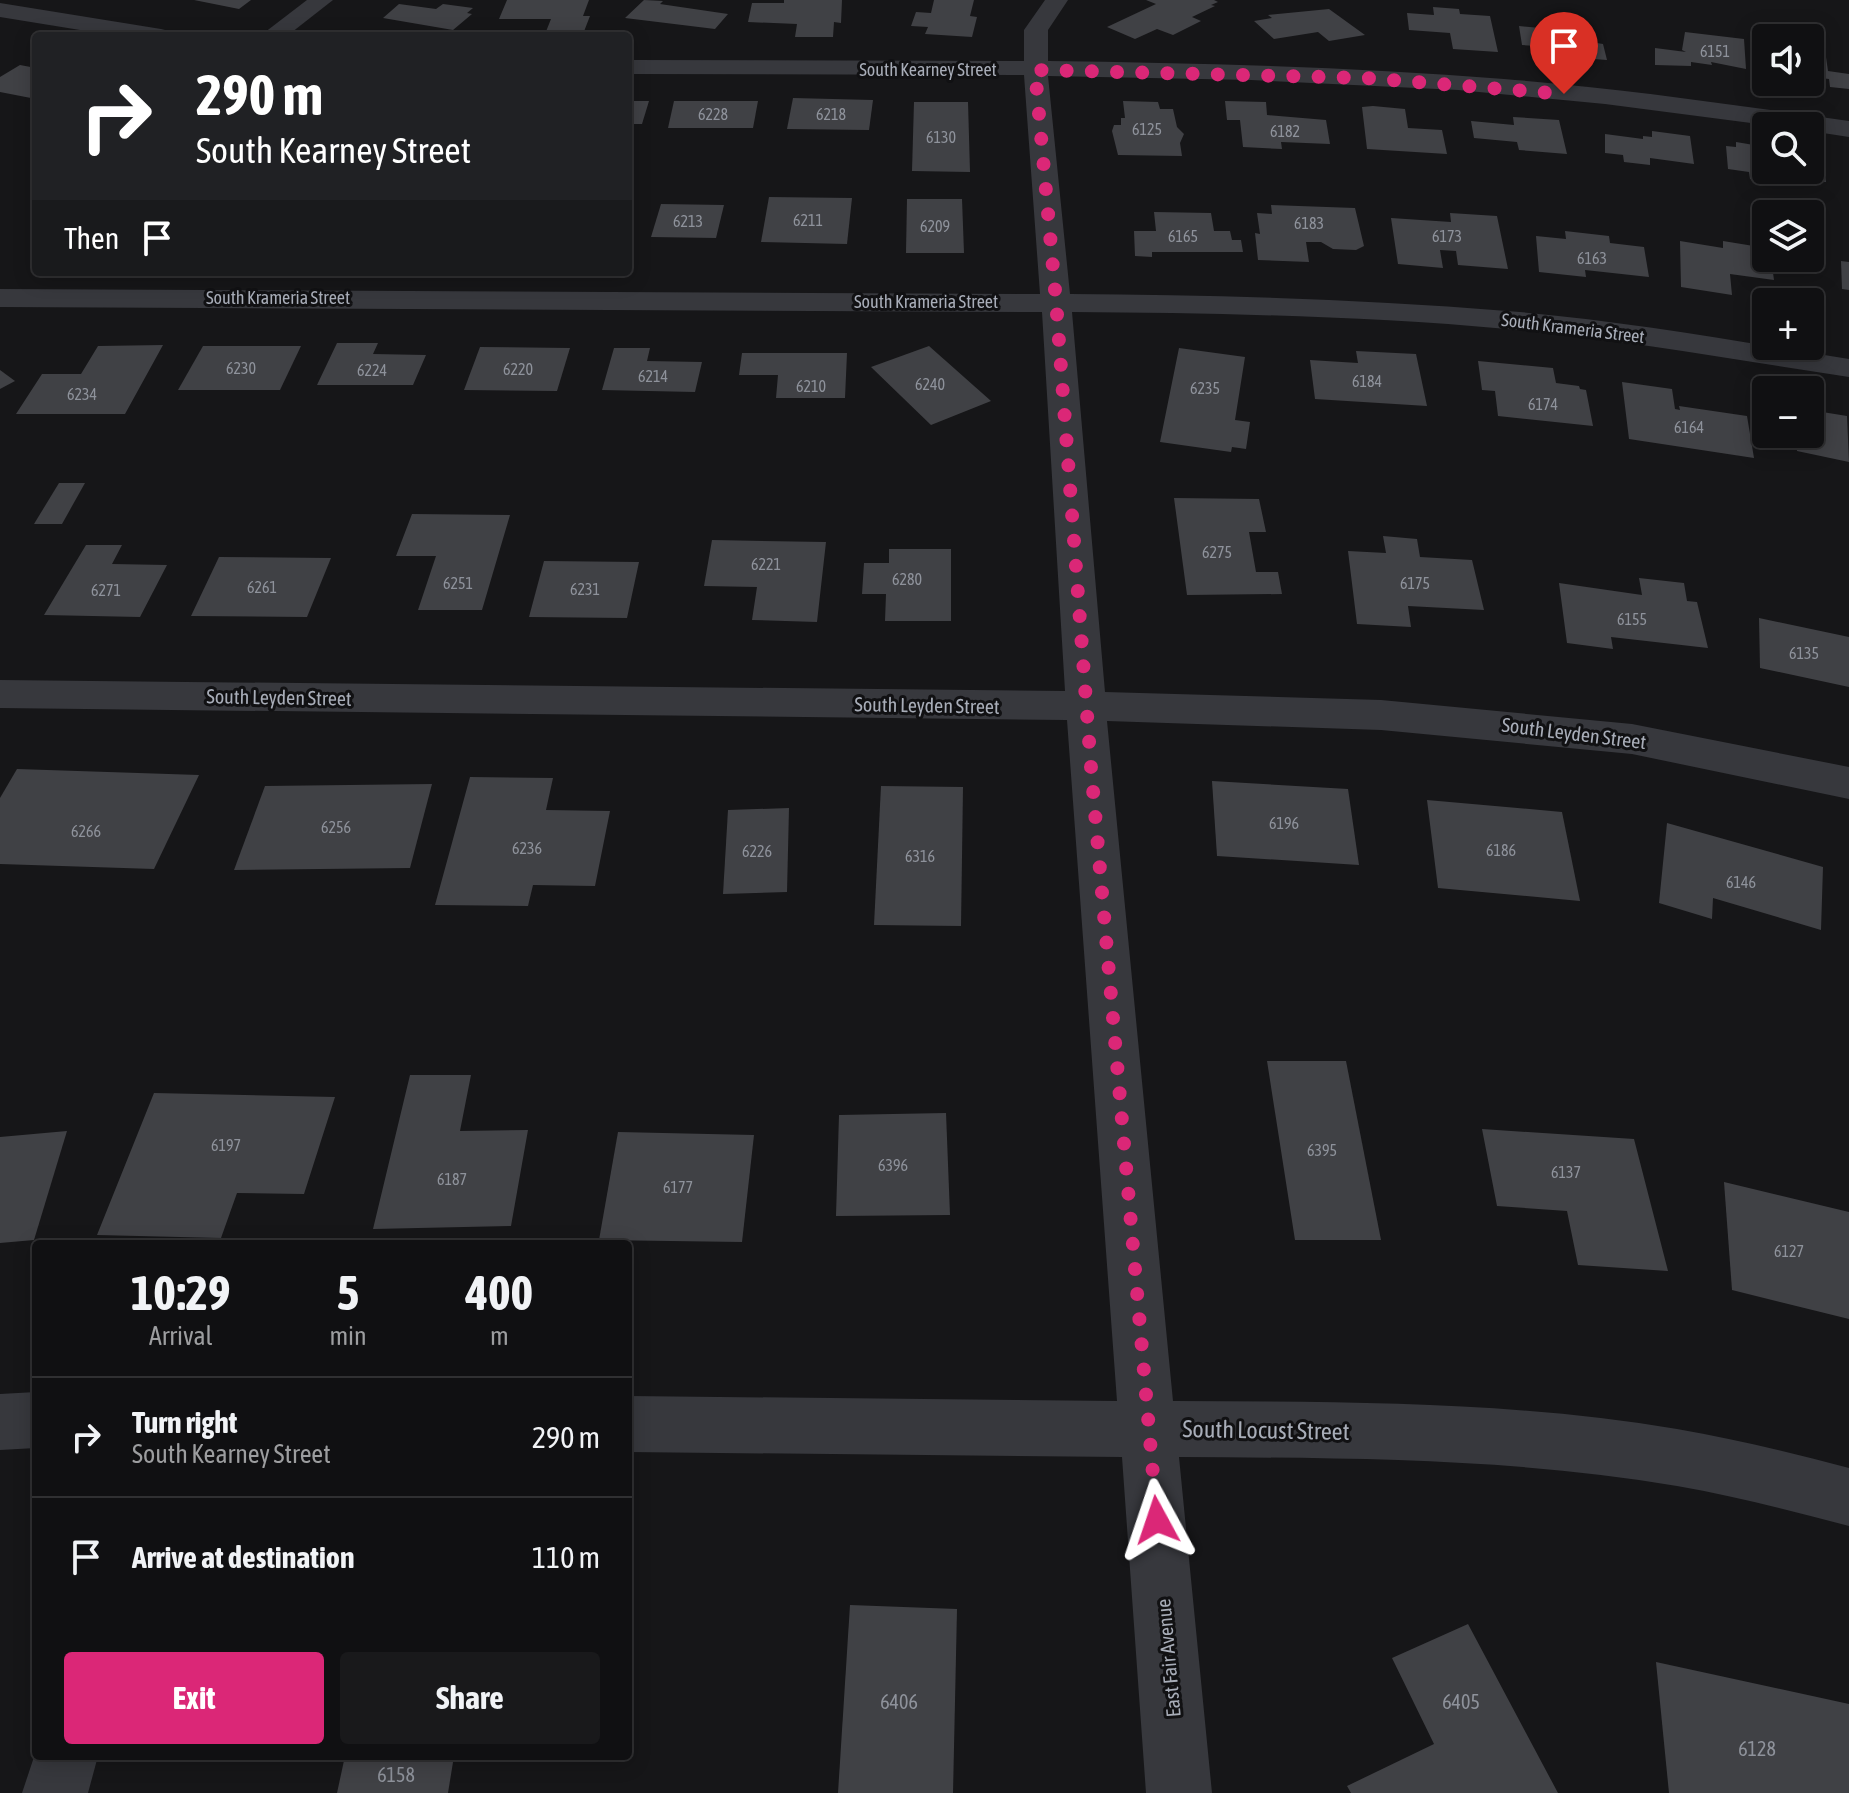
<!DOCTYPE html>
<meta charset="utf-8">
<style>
:root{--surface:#101012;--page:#19191b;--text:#f1f3f6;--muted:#9c9d9f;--line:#303032;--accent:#db2777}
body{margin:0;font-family:"Asap Condensed",sans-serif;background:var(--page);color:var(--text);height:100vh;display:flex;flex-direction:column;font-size:30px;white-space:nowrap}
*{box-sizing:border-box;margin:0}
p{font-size:26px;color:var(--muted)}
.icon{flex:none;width:44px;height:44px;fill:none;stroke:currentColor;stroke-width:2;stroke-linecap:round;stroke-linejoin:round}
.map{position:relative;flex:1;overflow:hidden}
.panel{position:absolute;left:32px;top:1240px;width:600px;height:520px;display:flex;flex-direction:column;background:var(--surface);border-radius:8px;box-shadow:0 4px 20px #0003,0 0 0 2px var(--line)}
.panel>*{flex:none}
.banner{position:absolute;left:32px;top:32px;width:600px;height:244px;border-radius:8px;box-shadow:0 4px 20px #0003,0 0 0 2px var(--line);background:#202124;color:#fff;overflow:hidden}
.tools{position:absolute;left:1752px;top:24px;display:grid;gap:16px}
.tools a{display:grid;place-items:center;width:72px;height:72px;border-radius:8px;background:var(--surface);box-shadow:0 4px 20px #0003,0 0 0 2px var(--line);font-size:40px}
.pin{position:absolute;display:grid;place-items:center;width:68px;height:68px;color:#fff;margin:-82px -34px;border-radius:50% 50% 50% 0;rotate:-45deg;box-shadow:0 0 8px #0007}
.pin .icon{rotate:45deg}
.me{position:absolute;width:88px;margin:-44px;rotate:355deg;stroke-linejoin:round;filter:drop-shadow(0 0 6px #0008)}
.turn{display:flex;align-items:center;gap:28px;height:168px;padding:0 32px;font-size:36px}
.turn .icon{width:104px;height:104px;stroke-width:2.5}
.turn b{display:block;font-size:56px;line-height:68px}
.then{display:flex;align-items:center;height:76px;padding:0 32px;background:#0003;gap:16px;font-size:30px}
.eta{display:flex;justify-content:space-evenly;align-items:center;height:136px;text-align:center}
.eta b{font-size:48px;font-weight:700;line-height:56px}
.cta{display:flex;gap:16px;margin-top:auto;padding:16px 32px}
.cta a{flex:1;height:92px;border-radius:8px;background:var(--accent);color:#fff;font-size:32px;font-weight:700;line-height:92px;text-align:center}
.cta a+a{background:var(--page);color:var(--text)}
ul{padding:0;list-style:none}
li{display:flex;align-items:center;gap:24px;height:120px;padding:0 32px;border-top:2px solid var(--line)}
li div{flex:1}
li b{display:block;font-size:30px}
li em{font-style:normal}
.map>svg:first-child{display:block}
.building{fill:#404145}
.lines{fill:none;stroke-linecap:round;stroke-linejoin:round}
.street{fill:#37383d;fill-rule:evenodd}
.route{stroke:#db2777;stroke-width:14;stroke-dasharray:0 25.2}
.labels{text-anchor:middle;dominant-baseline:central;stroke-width:6;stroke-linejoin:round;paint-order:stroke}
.number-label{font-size:16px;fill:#8e929b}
.far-street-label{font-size:18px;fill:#a8adb8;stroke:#111113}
.street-label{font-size:20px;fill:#a8adb8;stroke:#111113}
.near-number-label{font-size:20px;fill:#8e929b}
.near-street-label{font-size:24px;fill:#a8adb8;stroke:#111113}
</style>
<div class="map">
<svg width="1849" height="1793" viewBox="0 0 1849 1793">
<rect width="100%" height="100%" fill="#161618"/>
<g class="building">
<polygon points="194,0 251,0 239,9"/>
<polygon points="507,0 589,0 583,16 590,16 583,34 545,34 551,19 499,19"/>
<polygon points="644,0 663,1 660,4 728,14 715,29 625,18"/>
<polygon points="784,0 842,0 841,23 834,22 833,37 795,37 797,24 748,22 752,3 784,3"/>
<polygon points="934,0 974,0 970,16 977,17 972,37 925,34 928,27 911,26 916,12 931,13"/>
<polygon points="1146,0 1214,0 1218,2 1211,5 1215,6 1192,17 1201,21 1173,35 1157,29 1135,39 1107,27 1156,4"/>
<polygon points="399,4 436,9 443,4 473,8 467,13 472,14 453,30 383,18"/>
<polygon points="1433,7 1459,9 1460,14 1490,16 1498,52 1453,49 1450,33 1409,30 1407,13 1434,15"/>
<polygon points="1329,9 1365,35 1329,41 1318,32 1274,39 1254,21 1272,18 1268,15"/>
<polygon points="1519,26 1594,33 1597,43 1603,44 1607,60 1554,56 1553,47 1522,45"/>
<polygon points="1685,32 1744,39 1746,69 1711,62 1712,65 1691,62 1691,66 1655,65 1655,48 1686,52 1682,50"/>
<polygon points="1810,48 1825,50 1828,71 1849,74 1849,89 1830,87 1829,79 1810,77"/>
<polygon points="20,65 36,68 36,99 0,92 0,77"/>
<polygon points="793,98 873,100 869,130 787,129"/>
<polygon points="628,101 649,101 642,124 628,124"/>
<polygon points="674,101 758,101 753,128 668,128"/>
<polygon points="1123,101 1158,102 1160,109 1173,109 1177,127 1184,134 1180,143 1182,156 1118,155 1112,131 1114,125 1121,125 1121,118 1125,118"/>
<polygon points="1225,101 1266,102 1267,115 1326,120 1330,144 1281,142 1282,149 1243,147 1240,120 1227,120"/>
<polygon points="914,102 968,102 970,172 912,171"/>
<polygon points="1373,106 1405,109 1408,128 1442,130 1447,154 1367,149 1362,107"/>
<polygon points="1513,117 1559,120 1567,154 1519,150 1517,142 1474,138 1471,121 1514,125"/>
<polygon points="1652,131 1690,136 1694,164 1650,158 1650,165 1624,162 1623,155 1605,153 1605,134 1643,139 1643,136 1652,137"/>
<polygon points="1736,142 1766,147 1766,170 1810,170 1810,153 1822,155 1826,182 1787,177 1782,177 1783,184 1750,179 1749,172 1728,169 1726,146 1736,147"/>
<polygon points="769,197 852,198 847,244 761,242"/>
<polygon points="907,199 962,199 964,253 906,253"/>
<polygon points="661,204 724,205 716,238 651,237"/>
<polygon points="1271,205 1355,208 1364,246 1356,250 1333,249 1321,242 1306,242 1309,262 1258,260 1255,233 1260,234 1257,213 1272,214"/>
<polygon points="1154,212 1211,213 1214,231 1230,231 1232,240 1241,240 1243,252 1152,252 1152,257 1135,256 1134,231 1156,231"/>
<polygon points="1450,213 1497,216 1508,269 1458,265 1456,251 1440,250 1443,268 1398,264 1391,218 1451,222"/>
<polygon points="1565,231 1609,236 1610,243 1644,247 1649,277 1585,270 1586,277 1539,272 1536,236 1566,239"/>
<polygon points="1680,241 1723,248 1723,241 1766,248 1766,258 1771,258 1774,280 1730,274 1732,295 1681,287"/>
<polygon points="1841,261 1849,262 1849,290 1842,289"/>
<polygon points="337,343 378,343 373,354 426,355 413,385 317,385"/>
<polygon points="163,345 125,414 16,414 42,374 81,374 98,346"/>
<polygon points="203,346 301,346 280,390 178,390"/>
<polygon points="929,346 991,401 931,425 871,367"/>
<polygon points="480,347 570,348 557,391 464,390"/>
<polygon points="614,348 650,348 647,361 702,362 695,392 602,390"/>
<polygon points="1179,348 1245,357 1235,420 1250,422 1246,449 1232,447 1231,452 1160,442"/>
<polygon points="1356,351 1416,354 1427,406 1315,399 1310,360 1358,363"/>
<polygon points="742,353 847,353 845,398 776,398 778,375 739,375"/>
<polygon points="1478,361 1553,368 1556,383 1579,386 1580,389 1586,390 1593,426 1498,416 1495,391 1482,390"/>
<polygon points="0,370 15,381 0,389"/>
<polygon points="1622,382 1672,389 1675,409 1680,410 1679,406 1747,416 1754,458 1629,439"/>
<polygon points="1810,410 1847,416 1849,462 1797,451 1796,434 1810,434"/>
<polygon points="59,483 85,483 62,524 34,524"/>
<polygon points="1174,498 1259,499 1266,532 1249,532 1256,572 1278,572 1282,594 1187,595"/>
<polygon points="412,514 510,515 482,610 418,610 436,556 396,556"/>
<polygon points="1383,536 1417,539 1420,557 1472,560 1484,610 1408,606 1411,627 1357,624 1348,551 1386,553"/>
<polygon points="712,540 826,542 817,622 752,620 757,587 704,586"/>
<polygon points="86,545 122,545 112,564 167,565 140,617 44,615"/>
<polygon points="889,549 951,549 951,621 885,621 886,594 862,594 864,563 889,563"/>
<polygon points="219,557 331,558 307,617 191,616"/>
<polygon points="544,561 639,562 627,618 529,617"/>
<polygon points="1639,578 1684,583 1687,601 1697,602 1708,648 1611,637 1613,649 1567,643 1559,583 1642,595"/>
<polygon points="1759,618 1849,637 1849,687 1760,668"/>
<polygon points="17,769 199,775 154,869 0,864 0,798"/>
<polygon points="470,777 553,778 546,810 610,811 595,886 533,885 528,906 435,905"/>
<polygon points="1212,781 1348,789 1359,865 1217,856"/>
<polygon points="432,784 410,868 234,870 265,786"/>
<polygon points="881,786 963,787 961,926 874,925"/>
<polygon points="1427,800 1562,812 1580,901 1438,888"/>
<polygon points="789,808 787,892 723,894 728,810"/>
<polygon points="1667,823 1823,867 1821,930 1713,898 1712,919 1659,903"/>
<polygon points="1267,1061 1346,1061 1381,1240 1295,1240"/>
<polygon points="410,1075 471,1075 460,1131 528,1130 511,1226 373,1229"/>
<polygon points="154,1093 335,1097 304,1194 237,1193 221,1238 97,1235"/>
<polygon points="946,1113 950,1215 836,1216 839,1115"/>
<polygon points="1482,1129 1634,1139 1668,1271 1578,1265 1567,1211 1497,1206"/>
<polygon points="67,1131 34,1240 0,1243 0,1137"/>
<polygon points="618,1132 754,1135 742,1242 599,1240"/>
<polygon points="1724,1182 1849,1212 1849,1319 1732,1290"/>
<polygon points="850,1605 957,1609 953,1793 838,1793"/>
<polygon points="1468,1624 1558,1793 1351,1793 1347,1786 1434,1744 1392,1658"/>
<polygon points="1656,1662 1849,1704 1849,1793 1669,1793"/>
<polygon points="345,1756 454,1756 448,1793 337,1793"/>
</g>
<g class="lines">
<g class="street">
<polygon points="307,0 333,0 287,36 260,36"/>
<path d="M1045 0H1068L1048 30V61C1200 63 1353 67 1504 79 1620 88 1735 105 1849 121V137L1810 131V126H1774L1605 104 1458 90 1251 80 1048 76 1070 294C1216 295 1361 299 1507 311 1621 320 1735 341 1849 359V377C1735 360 1622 339 1507 329 1363 316 1217 313 1072 312L1105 692 1381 700 1632 724 1849 767V799L1632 754 1381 730 1107 721 1173 1401C1341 1402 1511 1401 1677 1429 1735 1439 1792 1453 1849 1468V1526C1792 1511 1735 1496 1677 1486 1513 1458 1345 1458 1179 1457L1212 1793H1146L1122 1457 628 1452V1396L1117 1401 1067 720 0 708V680L1065 691 1042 312 0 307V289L1040 294 1024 75 628 74V60L1024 61V30Z"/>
<polygon points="0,3 161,29 169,31 173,36 117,36 0,17"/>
<polygon points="36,1392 36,1448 0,1450 0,1394"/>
<polygon points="36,1751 36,1756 98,1756 88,1793 22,1793"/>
</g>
</g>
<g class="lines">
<polyline class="route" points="1157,1520 1091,767 1056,301 1035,70 1366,78 1564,94"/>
</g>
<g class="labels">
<g class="number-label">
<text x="1715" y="51">6151</text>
<text x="713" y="114">6228</text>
<text x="831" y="114">6218</text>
<text x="1147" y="129">6125</text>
<text x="1285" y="131">6182</text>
<text x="941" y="137">6130</text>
<text x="808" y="220">6211</text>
<text x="688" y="221">6213</text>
<text x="1309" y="223">6183</text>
<text x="935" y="226">6209</text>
<text x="1183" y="236">6165</text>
<text x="1447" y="236">6173</text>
<text x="1592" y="258">6163</text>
<text x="241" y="368">6230</text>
<text x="518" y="369">6220</text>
<text x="372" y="370">6224</text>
<text x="653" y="376">6214</text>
<text x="1367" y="381">6184</text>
<text x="930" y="384">6240</text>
<text x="811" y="386">6210</text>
<text x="1205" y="388">6235</text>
<text x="82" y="394">6234</text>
<text x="1543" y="404">6174</text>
<text x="1689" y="427">6164</text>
<text x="1217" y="552">6275</text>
<text x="766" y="564">6221</text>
<text x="907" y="579">6280</text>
<text x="458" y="583">6251</text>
<text x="1415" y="583">6175</text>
<text x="262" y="587">6261</text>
<text x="585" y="589">6231</text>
<text x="106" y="590">6271</text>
<text x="1632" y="619">6155</text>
<text x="1804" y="653">6135</text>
<text x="1284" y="823">6196</text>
<text x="336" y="827">6256</text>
<text x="86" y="831">6266</text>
<text x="527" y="848">6236</text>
<text x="1501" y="850">6186</text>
<text x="757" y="851">6226</text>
<text x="920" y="856">6316</text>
<text x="1741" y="882">6146</text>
<text x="226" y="1145">6197</text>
<text x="1322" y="1150">6395</text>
<text x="893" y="1165">6396</text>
<text x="1566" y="1172">6137</text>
<text x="452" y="1179">6187</text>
<text x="678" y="1187">6177</text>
<text x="1789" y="1251">6127</text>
</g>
<g class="far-street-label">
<text x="928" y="69">South Kearney Street</text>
<text x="278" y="297">South Krameria Street</text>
<text x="926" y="301">South Krameria Street</text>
<text transform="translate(1573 328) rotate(7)">South Krameria Street</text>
</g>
<g class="street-label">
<text transform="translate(279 697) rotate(1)">South Leyden Street</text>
<text transform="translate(927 705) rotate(1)">South Leyden Street</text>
<text transform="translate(1574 733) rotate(7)">South Leyden Street</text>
<text transform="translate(1168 1658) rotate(-95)">East Fair Avenue</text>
</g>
<g class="near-number-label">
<text x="899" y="1701">6406</text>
<text x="1461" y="1701">6405</text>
<text x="1757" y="1748">6128</text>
<text x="396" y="1774">6158</text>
</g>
<g class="near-street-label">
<text transform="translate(1266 1430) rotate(1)">South Locust Street</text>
</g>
</g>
</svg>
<div class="tools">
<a><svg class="icon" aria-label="sound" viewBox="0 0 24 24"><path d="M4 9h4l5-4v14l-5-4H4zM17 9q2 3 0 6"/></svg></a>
<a><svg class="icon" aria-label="search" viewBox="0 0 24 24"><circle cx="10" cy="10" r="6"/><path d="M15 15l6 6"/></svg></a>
<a><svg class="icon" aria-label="layers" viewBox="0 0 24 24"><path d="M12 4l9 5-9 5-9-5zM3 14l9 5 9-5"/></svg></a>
<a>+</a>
<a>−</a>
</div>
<div class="pin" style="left:1564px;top:94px;background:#d93025"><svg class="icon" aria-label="arrive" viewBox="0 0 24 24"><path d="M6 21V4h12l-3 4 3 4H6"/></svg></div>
<svg class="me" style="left:1157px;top:1520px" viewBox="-20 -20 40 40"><path d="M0-17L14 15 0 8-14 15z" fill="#db2777" stroke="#fff" stroke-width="4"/></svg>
<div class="banner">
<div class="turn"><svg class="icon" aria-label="right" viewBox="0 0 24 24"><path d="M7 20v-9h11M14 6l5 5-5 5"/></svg><div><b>290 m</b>South Kearney Street</div></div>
<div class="then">Then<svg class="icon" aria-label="arrive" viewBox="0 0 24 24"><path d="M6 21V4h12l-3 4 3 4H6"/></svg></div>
</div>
<section class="panel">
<div class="eta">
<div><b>10:29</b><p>Arrival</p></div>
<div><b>5</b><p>min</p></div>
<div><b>400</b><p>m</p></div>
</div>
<ul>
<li><svg class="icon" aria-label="right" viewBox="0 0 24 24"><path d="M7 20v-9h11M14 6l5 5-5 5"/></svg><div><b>Turn right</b><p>South Kearney Street</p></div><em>290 m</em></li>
<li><svg class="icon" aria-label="arrive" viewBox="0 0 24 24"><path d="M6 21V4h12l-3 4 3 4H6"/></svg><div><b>Arrive at destination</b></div><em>110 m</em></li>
</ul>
<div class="cta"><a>Exit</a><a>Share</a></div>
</section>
</div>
